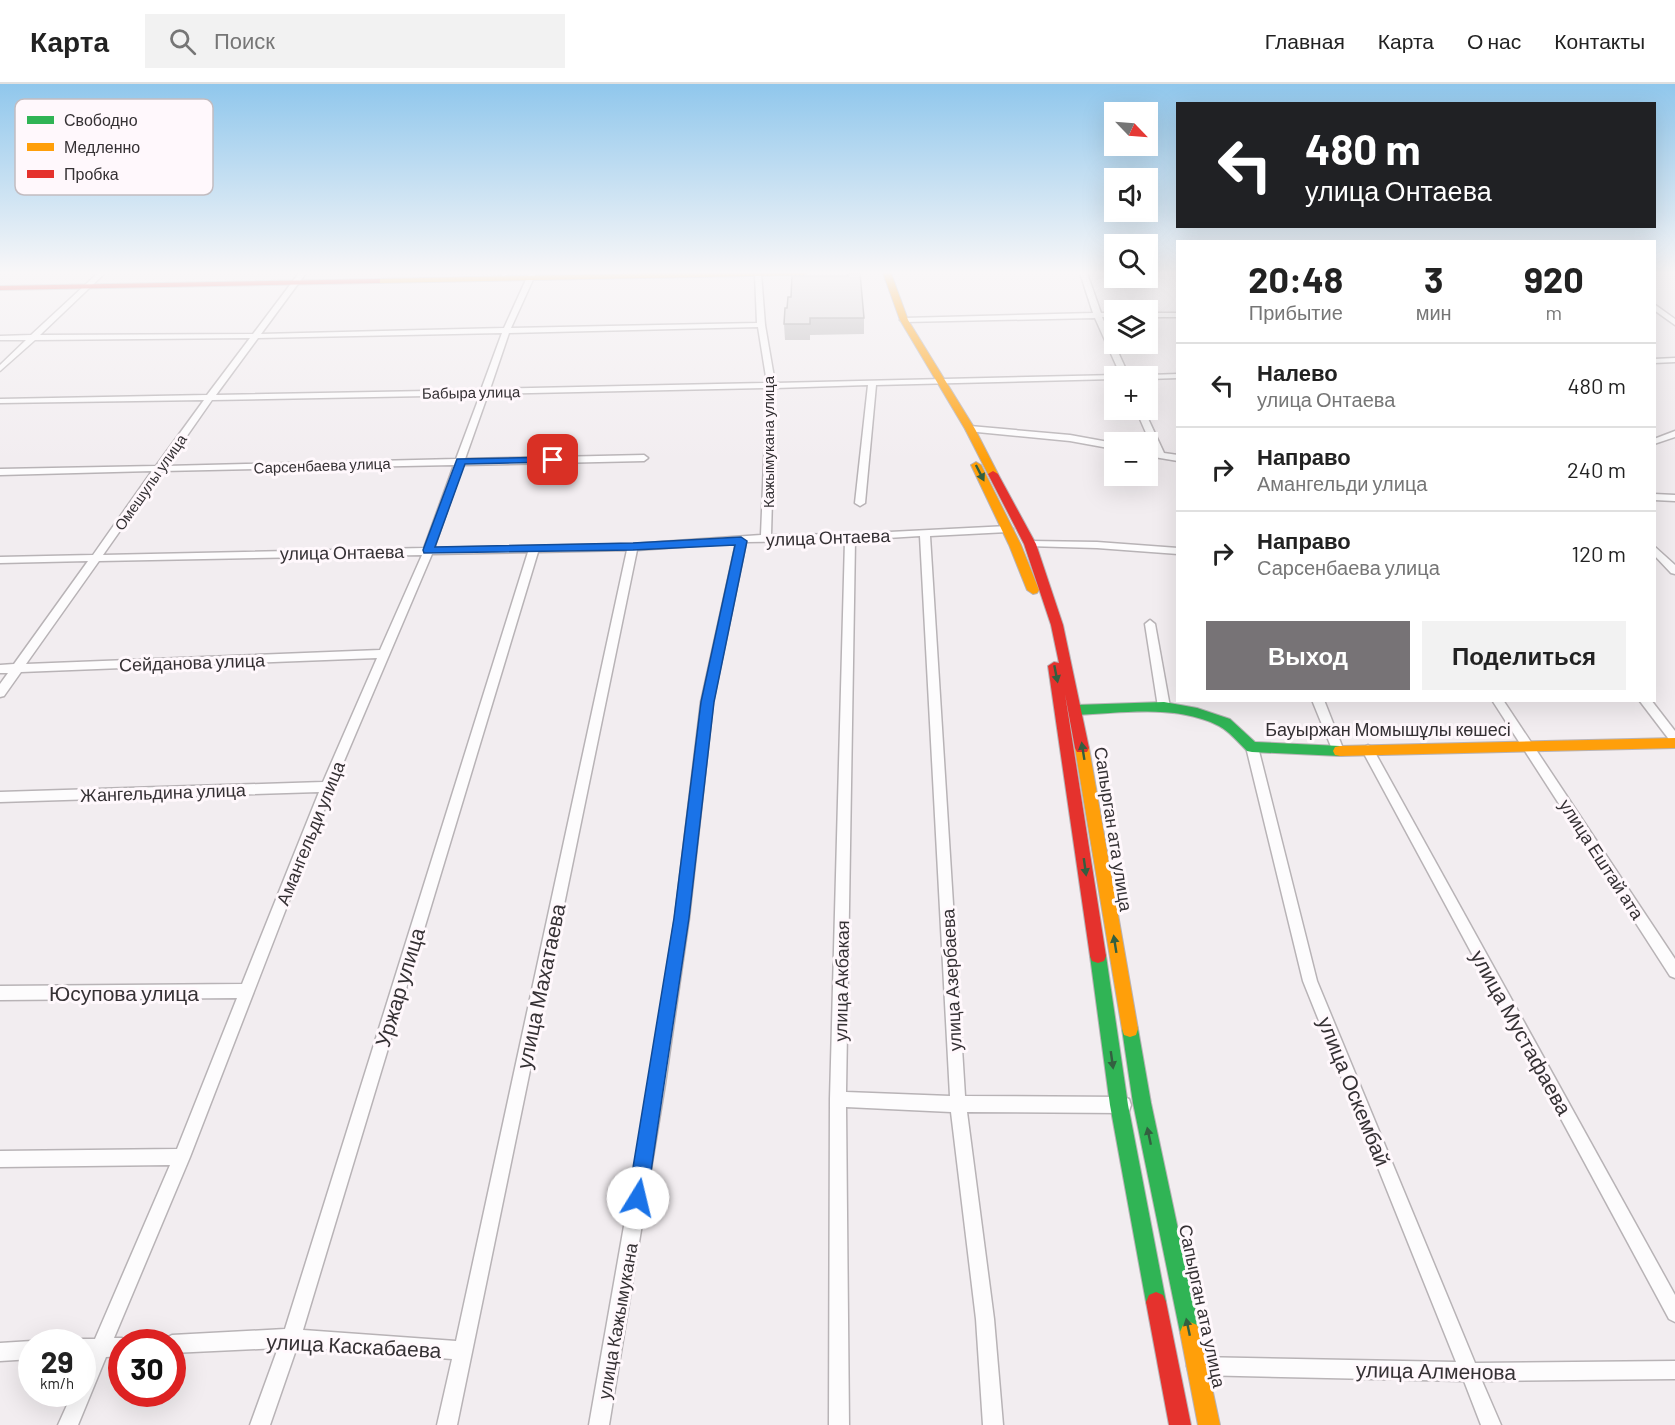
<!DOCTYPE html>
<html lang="ru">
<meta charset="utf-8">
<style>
:root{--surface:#fff;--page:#f2f2f2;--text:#222;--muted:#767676;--line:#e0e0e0;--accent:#777376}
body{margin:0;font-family:Barlow,sans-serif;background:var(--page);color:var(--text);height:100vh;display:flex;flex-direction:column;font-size:22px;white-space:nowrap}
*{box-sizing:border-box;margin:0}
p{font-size:20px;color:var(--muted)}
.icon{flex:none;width:33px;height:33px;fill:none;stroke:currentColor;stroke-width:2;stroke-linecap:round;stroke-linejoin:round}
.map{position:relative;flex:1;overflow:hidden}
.drawer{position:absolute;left:1176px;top:156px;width:480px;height:462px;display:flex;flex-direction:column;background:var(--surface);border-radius:0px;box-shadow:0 6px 24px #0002}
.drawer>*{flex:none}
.guide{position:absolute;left:1176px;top:18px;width:480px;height:126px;border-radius:0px;box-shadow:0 6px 24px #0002;background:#202124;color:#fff;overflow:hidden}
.needle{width:39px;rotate:115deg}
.controls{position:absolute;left:1104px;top:18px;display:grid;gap:12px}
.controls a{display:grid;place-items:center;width:54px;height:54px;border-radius:0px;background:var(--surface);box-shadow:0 6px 24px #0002;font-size:30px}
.speed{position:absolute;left:18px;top:1245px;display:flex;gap:12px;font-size:30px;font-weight:700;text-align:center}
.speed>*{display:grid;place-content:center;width:78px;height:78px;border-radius:50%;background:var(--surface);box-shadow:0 6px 24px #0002;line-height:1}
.speed small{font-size:15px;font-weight:400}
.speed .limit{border:9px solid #d22;background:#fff;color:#111}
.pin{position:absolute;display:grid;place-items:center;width:51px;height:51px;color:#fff;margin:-26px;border-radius:12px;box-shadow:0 3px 9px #0006}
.me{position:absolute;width:66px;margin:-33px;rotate:9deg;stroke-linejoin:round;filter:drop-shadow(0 0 4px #0008)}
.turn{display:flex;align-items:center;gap:21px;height:126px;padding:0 30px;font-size:27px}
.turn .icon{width:78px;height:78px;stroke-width:2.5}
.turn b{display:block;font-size:42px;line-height:51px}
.eta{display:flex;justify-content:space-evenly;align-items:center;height:102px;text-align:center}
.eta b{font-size:36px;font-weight:700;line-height:42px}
.button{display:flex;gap:12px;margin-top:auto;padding:12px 30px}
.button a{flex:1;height:69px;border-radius:0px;background:var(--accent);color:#fff;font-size:24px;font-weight:700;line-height:69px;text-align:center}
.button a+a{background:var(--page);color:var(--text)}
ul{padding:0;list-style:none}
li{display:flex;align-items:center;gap:18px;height:84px;padding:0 30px;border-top:2px solid var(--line)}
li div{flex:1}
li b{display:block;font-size:22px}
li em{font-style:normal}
header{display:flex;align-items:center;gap:36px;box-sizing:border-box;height:84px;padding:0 30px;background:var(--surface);border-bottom:2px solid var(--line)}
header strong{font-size:28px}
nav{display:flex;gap:33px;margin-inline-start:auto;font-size:21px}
.search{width:420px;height:54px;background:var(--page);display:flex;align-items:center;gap:15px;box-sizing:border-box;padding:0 21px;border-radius:0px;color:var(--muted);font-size:22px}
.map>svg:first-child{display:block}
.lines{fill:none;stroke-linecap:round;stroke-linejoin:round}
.street-casing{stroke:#b8b3b6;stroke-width:3}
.fast-casing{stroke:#b8b3b6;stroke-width:2}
.slow-casing{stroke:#b8b3b6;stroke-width:2}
.jam-casing{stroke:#b8b3b6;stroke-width:2}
.street{fill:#fdfcfd;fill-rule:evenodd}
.fast{fill:#30b455;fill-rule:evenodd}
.slow{fill:#ff9f0a;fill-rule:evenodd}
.jam{fill:#e5322d;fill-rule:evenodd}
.wall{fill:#bbb8ba}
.building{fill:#dad6d8;stroke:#999697;stroke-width:1.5}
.oneway{fill:#335f40}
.route{fill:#1a73e8;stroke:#114b97;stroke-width:1.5}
.labels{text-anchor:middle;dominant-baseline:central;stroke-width:6;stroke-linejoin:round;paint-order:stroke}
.far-street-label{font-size:15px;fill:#353134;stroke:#fff8fc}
.street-label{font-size:18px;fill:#353134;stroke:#fff8fc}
.near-street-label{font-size:21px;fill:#353134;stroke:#fff8fc}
.key{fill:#fff8fc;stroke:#c2bcc0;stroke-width:1.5}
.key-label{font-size:16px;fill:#353134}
</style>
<header>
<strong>Карта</strong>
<div class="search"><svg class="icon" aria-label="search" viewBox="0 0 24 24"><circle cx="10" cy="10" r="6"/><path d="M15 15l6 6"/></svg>Поиск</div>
<nav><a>Главная</a><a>Карта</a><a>О нас</a><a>Контакты</a></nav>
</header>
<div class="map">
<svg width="1675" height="1341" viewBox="0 0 1675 1341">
<rect width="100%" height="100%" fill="#f2edf0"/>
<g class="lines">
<defs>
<g id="street">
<path d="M98 189H105L40 251 253 250 299 189H306L261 250 504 244 529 189H536L511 244 757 239 755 190 761 189 765 241 775 299 1117 291 1114 295 876 301 865 419 860 422 855 419 868 301 775 304 771 451 850 450 1008 442 1013 445 1008 448 930 452 965 1012 1123 1013 1129 1015 1131 1021 1129 1027 1123 1029 967 1028 994 1235 1003 1341H983L976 1235 951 1028 846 1023 849 1341H829L830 1015 845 456 746 458 713 618 689 834 665 1000 609 1341H589L649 1000 675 834 701 618 736 459 637 466 457 1341H437L452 1275 297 1263 270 1341H250L278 1264 172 1269V1258H164L166 1254 172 1251 285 1245 528 468 432 470 333 703 190 1073 114 1254H122L129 1258H122V1272L106 1273 78 1341H58L72 1310H82V1284L87 1273H82V1258H76L82 1255H95L170 1081 0 1083V1067L177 1065 237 914 0 916V902L242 900 319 708 0 718V708L323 698 377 574 21 588 4 612 0 613V600L8 589H0V581L14 580 88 477 0 479V473L93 471 152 387 0 391V385L156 382 204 316 0 319V315L207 311 250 254 35 256 0 287V281L26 256H0V252L31 251ZM758 243 767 299 490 305 509 249ZM502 249 481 306 216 311 258 254ZM767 304 761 451 633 460 434 464 463 381 644 377 648 374 644 371 465 375 488 310ZM480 311 456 375 166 382 212 316ZM454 381 424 464 103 471 162 387ZM920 452 950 1012 846 1008 855 456ZM627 466 456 1257 303 1246 538 468ZM422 471 380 566 26 580 99 477Z"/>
<polygon points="501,189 507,189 507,191 502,192"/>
<polygon points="1080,189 1087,189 1101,229 1114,229 1114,233 1102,233 1129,292 1121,292 1095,234 904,238 900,236 904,234 1093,229"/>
<polygon points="1654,220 1675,235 1675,241 1654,226"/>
<rect x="1148" y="229" width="30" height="4"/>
<polygon points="1675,274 1675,278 1654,279 1654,275"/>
<polygon points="1178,290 1178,294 1148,295 1148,292 1144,292 1148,291"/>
<polygon points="1136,326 1144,326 1164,369 1178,371 1178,377 1148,372 1148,366 1154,367"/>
<polygon points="970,342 1070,351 1114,359 1114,365 1070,357 967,347 966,345"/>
<polygon points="1675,347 1675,353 1654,360 1654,355"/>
<polygon points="1654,410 1675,411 1675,417 1654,416"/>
<polygon points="1030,457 1097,458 1178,464 1178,470 1097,464 1027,462 1027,458"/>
<polygon points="1654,462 1675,481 1675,490 1671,489 1654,471"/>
<polygon points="1150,536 1155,540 1170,623 1164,627 1158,623 1145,540"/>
<polygon points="1312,616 1324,616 1344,667 1342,670 1334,670"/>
<polygon points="1492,616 1503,616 1675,875 1675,894 1670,892"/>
<polygon points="1639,616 1651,616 1675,647 1675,660 1671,658"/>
<polygon points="1252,658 1256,660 1258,663 1317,897 1475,1279 1675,1277 1675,1295 1482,1297 1501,1341 1481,1341 1464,1297 1196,1291 1189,1289 1187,1282 1189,1275 1196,1273 1456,1278 1303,897 1246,663 1248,660"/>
<polygon points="1368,661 1372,663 1675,1211 1675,1238 1669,1235 1362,666 1364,663"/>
<polygon points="32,1257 36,1258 32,1258 32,1275 0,1277 0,1259"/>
</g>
<g id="fast">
<path d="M1164 618 1197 624 1230 635 1255 658 1340 662 1345 663 1347 667 1345 671 1340 672 1252 668 1247 667C1239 659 1229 647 1219 642 1177 620 1122 629 1076 631L1070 626 1076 621Z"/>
<polygon points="1098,865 1104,867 1106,872 1128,1021 1166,1218 1163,1225 1156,1228 1149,1225 1146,1218 1110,1021 1090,872 1092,867"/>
<polygon points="1130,937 1136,939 1138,945 1151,1019 1200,1248 1197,1255 1190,1258 1183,1255 1180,1248 1133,1019 1122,945 1124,939"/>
</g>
<g id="slow">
<polygon points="674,189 808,189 804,191 377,199 373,197 377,195"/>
<polygon points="883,189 891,189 908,236 975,345 998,390 997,392 993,393 988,390 965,345 900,236"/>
<polygon points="976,378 981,381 1021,461 1039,506 1037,509 1033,510 1027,506 1009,461 971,381"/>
<polygon points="1675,654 1675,664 1340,672 1335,671 1333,667 1335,663 1340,662"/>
<polygon points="1082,659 1087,660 1089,664 1138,945 1136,951 1130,953 1124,951 1122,945 1075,664 1077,660"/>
<polygon points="1190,1238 1197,1241 1200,1248 1220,1341 1198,1341 1180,1248 1183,1241"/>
</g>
<g id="jam">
<polygon points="380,195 380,199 377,199 0,206 0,202"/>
<polygon points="993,387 998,390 1036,460 1063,541 1089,664 1087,668 1077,668 1075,664 1065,610 1106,872 1104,877 1098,879 1092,877 1090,872 1048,582 1054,578 1059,579 1051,541 1024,460 988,390"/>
<polygon points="1156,1208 1163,1211 1166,1218 1191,1341 1169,1341 1146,1218 1149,1211"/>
</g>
</defs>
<use href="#street" class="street-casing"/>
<use href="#fast" class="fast-casing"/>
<use href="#slow" class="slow-casing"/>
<use href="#jam" class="jam-casing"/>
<use href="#street" class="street"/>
<use href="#fast" class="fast"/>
<use href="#slow" class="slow"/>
<use href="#jam" class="jam"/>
</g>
<polygon class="wall" points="791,213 864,234 864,250 810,251 810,256 785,256 784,240 787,224"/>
<polygon class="building" points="848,189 860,189 864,234 810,234 810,240 784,240 785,224 787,224 788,213 791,213 792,192 848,192"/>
<defs><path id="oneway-solid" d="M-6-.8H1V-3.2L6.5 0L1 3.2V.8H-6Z" transform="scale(1.5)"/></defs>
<g class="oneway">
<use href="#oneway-solid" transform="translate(980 389) rotate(63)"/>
<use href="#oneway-solid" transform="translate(1056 590) rotate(79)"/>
<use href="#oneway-solid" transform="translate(1083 667) rotate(-99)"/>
<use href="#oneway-solid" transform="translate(1085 783) rotate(82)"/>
<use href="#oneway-solid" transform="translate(1115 860) rotate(-99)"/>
<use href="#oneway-solid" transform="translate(1112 976) rotate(82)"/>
<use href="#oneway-solid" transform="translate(1149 1052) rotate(-102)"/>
<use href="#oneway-solid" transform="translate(1188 1243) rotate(-102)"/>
</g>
<linearGradient id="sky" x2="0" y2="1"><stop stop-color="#90c7ec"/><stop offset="0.5" stop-color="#f9f7f8"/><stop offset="1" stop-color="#f9f7f8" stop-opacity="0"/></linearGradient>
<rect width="1675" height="377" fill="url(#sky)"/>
<polygon class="route" points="553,373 558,376 556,378 465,380 435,463 633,459 741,453 747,457 714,618 689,834 647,1114 644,1121 638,1123 631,1121 628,1114 674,834 701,618 735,461 633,466 424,469 423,466 457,375"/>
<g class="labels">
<g class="far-street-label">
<text transform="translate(471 308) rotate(-1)">Бабыра улица</text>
<text transform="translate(768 358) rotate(-90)">Кажымукана улица</text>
<text transform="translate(322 381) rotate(-2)">Сарсенбаева улица</text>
<text transform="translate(150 398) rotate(-55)">Омешулы улица</text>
</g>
<g class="street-label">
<text transform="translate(828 453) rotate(-2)">улица Онтаева</text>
<text transform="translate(342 468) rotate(-1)">улица Онтаева</text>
<text transform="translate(192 578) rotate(-2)">Сейданова улица</text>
<text x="1388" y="645">Бауыржан Момышұлы көшесі</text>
<text transform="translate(163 708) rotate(-2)">Жангельдина улица</text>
<text transform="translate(1114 745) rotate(81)">Сапырган ата улица</text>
<text transform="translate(310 749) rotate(-68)">Амангельди улица</text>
<text transform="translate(1602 775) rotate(57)">улица Ештай ата</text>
<text transform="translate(951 896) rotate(-93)">улица Азербаева</text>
<text transform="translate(841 897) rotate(-89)">улица Акбакая</text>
<text transform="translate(1203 1222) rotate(78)">Сапырган ата улица</text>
<text transform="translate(617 1237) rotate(-80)">улица Кажымукана</text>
</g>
<g class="near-street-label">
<text transform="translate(540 902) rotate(-78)">улица Махатаева</text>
<text transform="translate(399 903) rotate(-73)">Уржар улица</text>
<text x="124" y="908">Юсупова улица</text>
<text transform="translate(1522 948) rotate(61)">улица Мустафаева</text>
<text transform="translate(1355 1007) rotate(68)">улица Оскембай</text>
<text transform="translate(354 1261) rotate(3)">улица Каскабаева</text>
<text transform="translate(1436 1286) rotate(1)">улица Алменова</text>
</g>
</g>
<rect x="15" y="15" width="198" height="96" rx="9" class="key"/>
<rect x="27" y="32" width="27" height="8" fill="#30b455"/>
<rect x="27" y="59" width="27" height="8" fill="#ff9f0a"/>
<rect x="27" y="86" width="27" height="8" fill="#e5322d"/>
<g class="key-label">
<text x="64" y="42">Свободно</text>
<text x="64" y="69">Медленно</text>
<text x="64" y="96">Пробка</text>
</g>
</svg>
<div class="controls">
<a><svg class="needle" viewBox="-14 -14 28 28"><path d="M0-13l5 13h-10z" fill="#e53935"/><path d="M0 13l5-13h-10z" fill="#767676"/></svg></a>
<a><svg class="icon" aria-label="sound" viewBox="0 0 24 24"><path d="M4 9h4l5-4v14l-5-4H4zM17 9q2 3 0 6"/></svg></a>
<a><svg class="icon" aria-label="search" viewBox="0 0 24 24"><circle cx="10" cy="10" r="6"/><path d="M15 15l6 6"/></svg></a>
<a><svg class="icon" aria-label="layers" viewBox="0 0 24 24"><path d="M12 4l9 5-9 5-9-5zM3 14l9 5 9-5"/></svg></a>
<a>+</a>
<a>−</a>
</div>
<div class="speed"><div>29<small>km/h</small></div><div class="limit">30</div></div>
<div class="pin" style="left:553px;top:376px;background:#d93025"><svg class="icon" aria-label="arrive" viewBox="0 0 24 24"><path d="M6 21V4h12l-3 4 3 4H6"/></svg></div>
<svg class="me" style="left:638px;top:1114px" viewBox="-20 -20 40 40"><circle r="19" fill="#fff"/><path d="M0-13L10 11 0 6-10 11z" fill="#1a73e8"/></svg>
<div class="guide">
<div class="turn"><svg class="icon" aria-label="left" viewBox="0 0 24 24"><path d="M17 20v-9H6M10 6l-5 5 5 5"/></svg><div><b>480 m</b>улица Онтаева</div></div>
</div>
<section class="drawer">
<div class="eta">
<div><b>20:48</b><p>Прибытие</p></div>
<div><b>3</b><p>мин</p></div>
<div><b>920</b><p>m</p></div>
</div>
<ul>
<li><svg class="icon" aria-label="left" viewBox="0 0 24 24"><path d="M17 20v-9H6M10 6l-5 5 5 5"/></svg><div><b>Налево</b><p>улица Онтаева</p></div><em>480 m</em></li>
<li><svg class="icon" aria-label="right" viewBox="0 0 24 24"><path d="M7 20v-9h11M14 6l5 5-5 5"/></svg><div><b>Направо</b><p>Амангельди улица</p></div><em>240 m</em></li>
<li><svg class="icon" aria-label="right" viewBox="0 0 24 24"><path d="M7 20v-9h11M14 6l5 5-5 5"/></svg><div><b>Направо</b><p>Сарсенбаева улица</p></div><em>120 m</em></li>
</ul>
<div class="button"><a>Выход</a><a>Поделиться</a></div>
</section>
</div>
